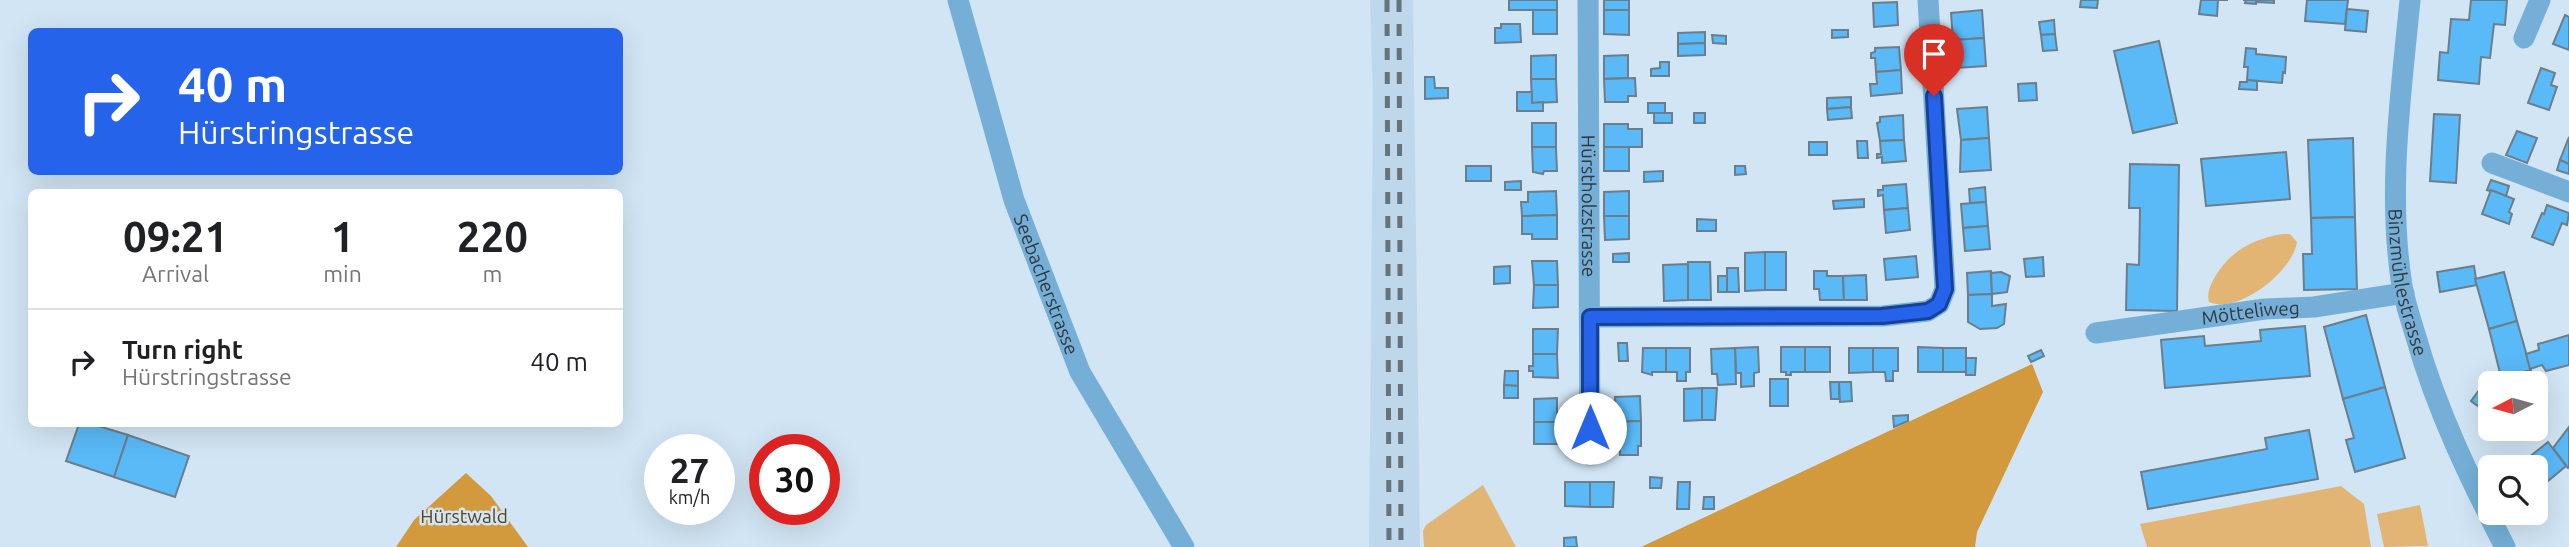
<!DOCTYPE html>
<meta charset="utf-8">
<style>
:root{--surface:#fff;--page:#f2f2f2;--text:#202124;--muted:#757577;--line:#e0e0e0}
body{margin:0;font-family:Ubuntu,sans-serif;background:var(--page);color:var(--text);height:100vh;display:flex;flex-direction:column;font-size:26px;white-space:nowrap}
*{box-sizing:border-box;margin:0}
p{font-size:23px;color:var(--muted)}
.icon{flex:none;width:38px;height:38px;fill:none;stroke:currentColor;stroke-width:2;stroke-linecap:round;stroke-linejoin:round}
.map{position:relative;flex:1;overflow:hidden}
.drawer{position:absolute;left:28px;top:189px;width:595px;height:238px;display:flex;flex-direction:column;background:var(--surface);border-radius:10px;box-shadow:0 7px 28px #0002}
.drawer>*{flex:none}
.guide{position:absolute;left:28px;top:28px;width:595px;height:147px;border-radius:10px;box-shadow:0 7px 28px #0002;background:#2563eb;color:#fff;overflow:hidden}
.needle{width:46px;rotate:264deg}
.buttons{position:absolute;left:2478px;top:371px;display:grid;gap:14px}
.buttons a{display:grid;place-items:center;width:70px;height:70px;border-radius:10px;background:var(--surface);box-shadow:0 7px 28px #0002;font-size:35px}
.speed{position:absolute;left:644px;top:434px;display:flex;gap:14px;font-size:35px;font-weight:700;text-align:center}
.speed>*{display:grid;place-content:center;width:91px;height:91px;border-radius:50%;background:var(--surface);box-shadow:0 7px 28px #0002;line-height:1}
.speed small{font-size:18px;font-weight:400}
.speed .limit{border:10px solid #d22;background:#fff;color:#111}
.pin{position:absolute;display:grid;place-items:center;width:60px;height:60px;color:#fff;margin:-72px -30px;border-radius:50% 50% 50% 0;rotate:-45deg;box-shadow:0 0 7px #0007}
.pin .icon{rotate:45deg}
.me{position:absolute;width:77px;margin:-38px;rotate:0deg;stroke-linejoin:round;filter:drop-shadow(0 0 5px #0008)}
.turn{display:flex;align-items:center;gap:24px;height:147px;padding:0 35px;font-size:32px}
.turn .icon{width:91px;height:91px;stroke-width:2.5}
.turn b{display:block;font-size:49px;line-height:60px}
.eta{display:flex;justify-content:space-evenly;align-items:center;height:119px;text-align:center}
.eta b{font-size:42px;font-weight:700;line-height:49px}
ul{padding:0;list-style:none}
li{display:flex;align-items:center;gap:21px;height:105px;padding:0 35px;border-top:2px solid var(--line)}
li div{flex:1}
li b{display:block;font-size:26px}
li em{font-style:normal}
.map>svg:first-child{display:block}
.built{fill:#bed7eb}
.green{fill:#e2b574}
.forest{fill:#d2993d}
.building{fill:#5ab9f7;stroke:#6c7e8b;stroke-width:2}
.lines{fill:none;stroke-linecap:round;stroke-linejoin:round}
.minor{stroke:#75afd7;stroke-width:21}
.rail{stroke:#67737b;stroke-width:5;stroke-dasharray:12 12;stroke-linecap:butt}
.route-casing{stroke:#184099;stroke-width:18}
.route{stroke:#2563eb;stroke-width:12}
.labels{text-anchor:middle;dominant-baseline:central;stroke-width:5;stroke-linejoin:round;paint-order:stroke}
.street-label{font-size:19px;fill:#30383d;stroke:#d1e5f4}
.park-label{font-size:19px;fill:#5b431e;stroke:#d1e5f4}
</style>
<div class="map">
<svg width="2569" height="547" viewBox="0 0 2569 547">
<rect width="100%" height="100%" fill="#d1e5f4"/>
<polygon class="built" points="1370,0 1413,0 1420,547 1369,547 1373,98"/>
<g class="green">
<path d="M2282 234H2290L2297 242C2293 271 2238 315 2209 302 2206 291 2212 282 2218 272 2234 249 2254 239 2282 234Z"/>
<polygon points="1483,485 1516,547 1424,547 1423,531 1426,525"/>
<polygon points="2341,486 2364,504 2371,547 2147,547 2140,524"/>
<polygon points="2420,505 2428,546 2384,547 2377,514"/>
</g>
<g class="forest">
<polygon points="2032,364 2043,392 1977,532 1975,547 1641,547"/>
<polygon points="466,473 491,496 528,547 396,547 414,520"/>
</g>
<g class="building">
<rect x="1509" y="0" width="48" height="10"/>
<rect x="1604" y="0" width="25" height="10"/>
<polygon points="2081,0 2098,0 2097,8 2080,7"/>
<polygon points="2201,0 2228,0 2218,0 2217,16 2199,14"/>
<polygon points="2243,0 2274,0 2274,3 2256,2 2256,4 2245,3 2246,0"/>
<polygon points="2307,0 2348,0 2345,24 2305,21"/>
<polygon points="2471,0 2507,0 2505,25 2494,24 2490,58 2481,57 2479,84 2438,80 2440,52 2448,53 2451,19 2469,20"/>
<polygon points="1897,2 1898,25 1874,27 1873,3"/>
<polygon points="2347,9 2368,11 2366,32 2345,30"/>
<rect x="1533" y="10" width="24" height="24"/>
<polygon points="1604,10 1629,10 1629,35 1604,34"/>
<polygon points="1982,10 1984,38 1953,40 1951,13"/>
<polygon points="2565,15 2569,17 2569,50 2553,44"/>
<polygon points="2054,20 2055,34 2041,35 2039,22"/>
<polygon points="1501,24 1520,24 1521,42 1495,43 1495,28 1501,28"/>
<polygon points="1832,30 1848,30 1848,37 1832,38"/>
<polygon points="1705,32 1705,43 1678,44 1678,33"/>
<polygon points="2055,34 2057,50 2043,51 2041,35"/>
<polygon points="1712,35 1726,36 1726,44 1713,43"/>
<polygon points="1984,38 1986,66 1955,68 1953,40"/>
<polygon points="2159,41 2177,123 2133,133 2114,51"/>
<polygon points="1705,43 1705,55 1678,56 1678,44"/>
<polygon points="1899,47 1901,70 1876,72 1875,58 1871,58 1871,53 1875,52 1875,48"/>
<polygon points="2246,48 2256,49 2256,54 2286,57 2285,73 2283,72 2282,83 2247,80 2248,67 2244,67"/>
<polygon points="1556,55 1556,79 1531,79 1531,56"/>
<polygon points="1628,55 1628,78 1604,79 1604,56"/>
<polygon points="1660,62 1669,62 1669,76 1651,76 1651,69 1660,68"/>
<polygon points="2541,68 2555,73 2551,85 2557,87 2549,110 2528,103"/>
<polygon points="1901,70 1902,93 1871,96 1870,84 1877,84 1876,72"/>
<polygon points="1425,77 1434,77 1435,88 1448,88 1448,98 1425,99"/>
<polygon points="1635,78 1636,96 1628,96 1628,102 1605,102 1604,79"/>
<polygon points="1531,79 1556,79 1557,102 1532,103"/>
<polygon points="2247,80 2257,81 2257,90 2239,89 2240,82 2247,82"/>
<polygon points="2036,83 2037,100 2019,101 2018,84"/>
<polygon points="1517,92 1532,92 1532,103 1543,102 1543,111 1517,111"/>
<polygon points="1851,97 1851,107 1827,109 1827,98"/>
<rect x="1648" y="103" width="17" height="10"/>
<polygon points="1851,107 1852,118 1828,120 1827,109"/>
<polygon points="1987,107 1989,138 1961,140 1957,109"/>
<rect x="1654" y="113" width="18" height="10"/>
<rect x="1694" y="113" width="11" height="10"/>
<polygon points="2434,114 2460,115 2456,183 2430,181"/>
<polygon points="1903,115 1904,140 1880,141 1877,123 1880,122 1880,117"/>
<rect x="1532" y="123" width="24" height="24"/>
<polygon points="1604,124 1628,124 1628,129 1642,129 1642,147 1604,147"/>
<polygon points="2517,131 2537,138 2527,163 2506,155"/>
<polygon points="2569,137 2569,164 2560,160"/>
<polygon points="1989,138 1991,170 1960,172 1961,140"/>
<polygon points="2353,138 2355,217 2311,218 2308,140"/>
<polygon points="1904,140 1906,161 1882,163 1882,157 1877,158 1877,154 1881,154 1880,141"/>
<polygon points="1857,141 1867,141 1868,158 1858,158"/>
<rect x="1809" y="142" width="18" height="13"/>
<polygon points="1532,147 1556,147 1557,171 1544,171 1543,174 1533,172"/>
<rect x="1604" y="147" width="25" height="24"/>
<polygon points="2286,152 2290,199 2206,206 2201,159"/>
<polygon points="2560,160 2569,164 2569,174 2557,170"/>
<polygon points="2130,164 2179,165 2177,311 2126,310 2127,264 2139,265 2140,208 2129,208"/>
<rect x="1466" y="166" width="25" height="15"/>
<polygon points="1735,166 1745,166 1746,174 1735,175"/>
<polygon points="1663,171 1663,181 1644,182 1644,172"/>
<polygon points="2491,180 2509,186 2506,196 2487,190"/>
<polygon points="1521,181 1521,190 1505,190 1505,182"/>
<polygon points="1906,184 1908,208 1884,210 1883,195 1878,196 1878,190 1883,190 1883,186"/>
<polygon points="1985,187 1986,202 1970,203 1969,189"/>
<polygon points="2491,190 2514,199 2509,212 2512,214 2509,224 2482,214"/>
<polygon points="1556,191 1557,215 1522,216 1521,202 1528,202 1528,192"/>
<polygon points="1629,191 1629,216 1604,216 1604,192"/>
<polygon points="1864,199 1864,207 1834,209 1833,201"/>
<polygon points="1986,202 1988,226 1963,228 1961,204"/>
<polygon points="2547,205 2569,213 2567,225 2562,223 2553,245 2532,237 2542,213 2544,214"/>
<polygon points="1908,208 1910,230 1886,233 1884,210"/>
<polygon points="1557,215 1557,239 1532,239 1532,234 1522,234 1522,216"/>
<polygon points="1604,216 1629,216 1629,239 1605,240"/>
<polygon points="2355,217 2357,289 2304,290 2303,254 2312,254 2311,218"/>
<polygon points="1697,219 1716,220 1716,231 1697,231"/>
<polygon points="1988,226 1990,249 1965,251 1963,228"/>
<polygon points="1765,252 1765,290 1745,291 1745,253"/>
<rect x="1765" y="252" width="21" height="38"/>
<polygon points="1629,253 1629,262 1613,262 1613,254"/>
<polygon points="1916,256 1918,277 1886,280 1884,259"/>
<polygon points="2043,257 2044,276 2026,277 2024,259"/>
<polygon points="1532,261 1557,261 1558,285 1534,285"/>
<polygon points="1688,262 1710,262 1711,300 1688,300"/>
<polygon points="1688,264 1688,300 1664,301 1663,265"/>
<polygon points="1510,266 1510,283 1494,284 1494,267"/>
<polygon points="2474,266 2477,285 2440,292 2437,272"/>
<polygon points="1727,268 1738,268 1739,292 1727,292"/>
<polygon points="1814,271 1827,271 1827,276 1843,276 1844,300 1820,300 1819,289 1814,289"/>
<polygon points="1991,271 1992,294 1968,295 1967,273"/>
<polygon points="2001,272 2010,276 2007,292 1992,294 1991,273"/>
<polygon points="2504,272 2517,321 2489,329 2475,279"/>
<polygon points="1866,275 1867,300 1844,300 1843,276"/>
<rect x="1718" y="276" width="9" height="16"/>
<polygon points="1534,285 1558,285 1558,307 1533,308"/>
<polygon points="1992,294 1992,306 2006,304 2004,324 1997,328 1980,329 1968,322 1968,295"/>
<polygon points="2366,315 2385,387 2343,399 2324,327"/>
<polygon points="2517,321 2531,370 2501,377 2489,329"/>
<polygon points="2305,326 2310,376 2165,388 2161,340 2204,336 2205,346 2261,341 2260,330"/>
<polygon points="1533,329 1558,329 1557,354 1533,354"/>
<polygon points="2569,335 2569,365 2546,371 2542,365 2530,369 2526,354 2539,350 2538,344"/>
<polygon points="1618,343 1627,343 1628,361 1619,361"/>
<polygon points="1758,347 1759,372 1754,373 1754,386 1741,387 1741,373 1736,373 1735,348"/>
<polygon points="1781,347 1805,347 1805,372 1791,372 1791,375 1786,375 1786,372 1781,372"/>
<rect x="1805" y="347" width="25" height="25"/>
<polygon points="1918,347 1943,348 1943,372 1918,372"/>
<polygon points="1643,348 1666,348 1666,372 1652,372 1652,375 1642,372"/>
<polygon points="1666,348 1690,348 1690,372 1686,372 1686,381 1677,381 1677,372 1666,372"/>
<polygon points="1735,348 1736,384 1718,385 1717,374 1712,374 1711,349"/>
<polygon points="1849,348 1873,348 1873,372 1849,373"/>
<polygon points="1873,348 1898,348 1898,371 1893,371 1893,381 1886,381 1885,372 1873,372"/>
<rect x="1943" y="348" width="23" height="24"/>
<polygon points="2041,350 2044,356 2031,362 2028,356"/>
<polygon points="1533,354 1557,354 1558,378 1533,377 1533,371 1529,371 1529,366 1533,366"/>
<polygon points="1966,358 1976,358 1975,375 1966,375"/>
<polygon points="1505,371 1518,371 1518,386 1504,385"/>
<polygon points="2500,371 2501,377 2510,375 2512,383 2490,383 2490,415 2471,401 2491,374"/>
<rect x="1770" y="379" width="18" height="27"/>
<polygon points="1830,382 1839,382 1839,399 1831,399"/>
<polygon points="1839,382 1851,382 1852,401 1840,402"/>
<polygon points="1504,385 1518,386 1518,398 1504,398"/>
<polygon points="2385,387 2405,458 2355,472 2346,440 2354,438 2343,399"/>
<polygon points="1702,388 1702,420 1684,421 1684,389"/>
<polygon points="1702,388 1717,388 1715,420 1702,420"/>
<polygon points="1640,396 1641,421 1616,422 1615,397"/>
<polygon points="1557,398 1557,422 1534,422 1534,399"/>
<polygon points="1908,415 1908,421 1894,427 1893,416"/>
<polygon points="1641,421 1641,446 1638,446 1638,455 1620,455 1620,445 1617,445 1616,422"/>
<rect x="1534" y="422" width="23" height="22"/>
<polygon points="79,424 92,424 128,435 114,477 66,461"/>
<polygon points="2569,427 2569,467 2568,468 2553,448"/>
<polygon points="2309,430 2318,479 2148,509 2141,472 2267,449 2265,438"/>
<polygon points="128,435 189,456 175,497 114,477"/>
<polygon points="2548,442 2566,466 2536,491 2536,467 2517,467"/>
<polygon points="1650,477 1662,478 1661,488 1650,488"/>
<polygon points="1565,482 1590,482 1590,507 1565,506"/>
<polygon points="1590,482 1614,482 1613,507 1590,507"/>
<polygon points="1678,482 1690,482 1689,509 1677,509"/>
<polygon points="1704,497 1714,497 1714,509 1703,509"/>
<polygon points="1576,537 1577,547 1564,547 1564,538"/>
</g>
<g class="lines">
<g class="minor">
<path id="s1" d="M958 0 1014 200 1080 372 1184 547"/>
<path id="s2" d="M1588 0 1590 455"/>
<path id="s3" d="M2410 0C2401 94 2387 191 2402 286 2405 303 2411 320 2416 337 2437 411 2470 479 2505 547"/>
<polyline points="2524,38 2540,0"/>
<polyline points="2492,163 2569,192"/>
<polyline points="1590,317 1883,316 1928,311 1939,304 1945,289 1928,0"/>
<path id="s4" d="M2096 333 2265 309 2314 307 2404 293"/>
</g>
<g class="rail">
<polyline points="1387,0 1389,547"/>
<polyline points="1399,0 1401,547"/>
</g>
</g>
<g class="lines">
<defs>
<polyline id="route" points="1590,428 1590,317 1882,316 1928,311 1939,304 1945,289 1934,96"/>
</defs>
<use href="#route" class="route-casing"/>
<use href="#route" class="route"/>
</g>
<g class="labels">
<g class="street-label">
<text stroke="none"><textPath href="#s2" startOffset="206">Hürstholzstrasse</textPath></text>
<text stroke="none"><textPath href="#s3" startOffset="284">Binzmühlestrasse</textPath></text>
<text stroke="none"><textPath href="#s1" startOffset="298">Seebacherstrasse</textPath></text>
<text stroke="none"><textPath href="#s4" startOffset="156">Mötteliweg</textPath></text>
</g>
<g class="park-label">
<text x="464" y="516">Hürstwald</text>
</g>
</g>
</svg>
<div class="buttons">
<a><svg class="needle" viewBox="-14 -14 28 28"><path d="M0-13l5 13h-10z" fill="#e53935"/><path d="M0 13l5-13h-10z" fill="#757577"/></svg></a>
<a><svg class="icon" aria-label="search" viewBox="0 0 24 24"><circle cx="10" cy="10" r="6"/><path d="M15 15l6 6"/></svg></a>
</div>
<div class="speed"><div>27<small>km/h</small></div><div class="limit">30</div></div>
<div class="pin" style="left:1934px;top:96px;background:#d93025"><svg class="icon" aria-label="arrive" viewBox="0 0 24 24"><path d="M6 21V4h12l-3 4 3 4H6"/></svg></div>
<svg class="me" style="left:1590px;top:428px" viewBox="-20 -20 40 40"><circle r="19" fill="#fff"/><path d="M0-13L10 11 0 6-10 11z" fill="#2563eb"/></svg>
<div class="guide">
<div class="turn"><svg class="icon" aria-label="right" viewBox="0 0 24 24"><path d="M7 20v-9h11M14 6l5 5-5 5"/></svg><div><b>40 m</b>Hürstringstrasse</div></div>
</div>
<section class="drawer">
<div class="eta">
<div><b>09:21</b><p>Arrival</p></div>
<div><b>1</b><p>min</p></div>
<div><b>220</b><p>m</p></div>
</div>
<ul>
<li><svg class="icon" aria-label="right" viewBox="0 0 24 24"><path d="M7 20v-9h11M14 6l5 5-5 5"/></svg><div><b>Turn right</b><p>Hürstringstrasse</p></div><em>40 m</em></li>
</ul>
</section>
</div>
